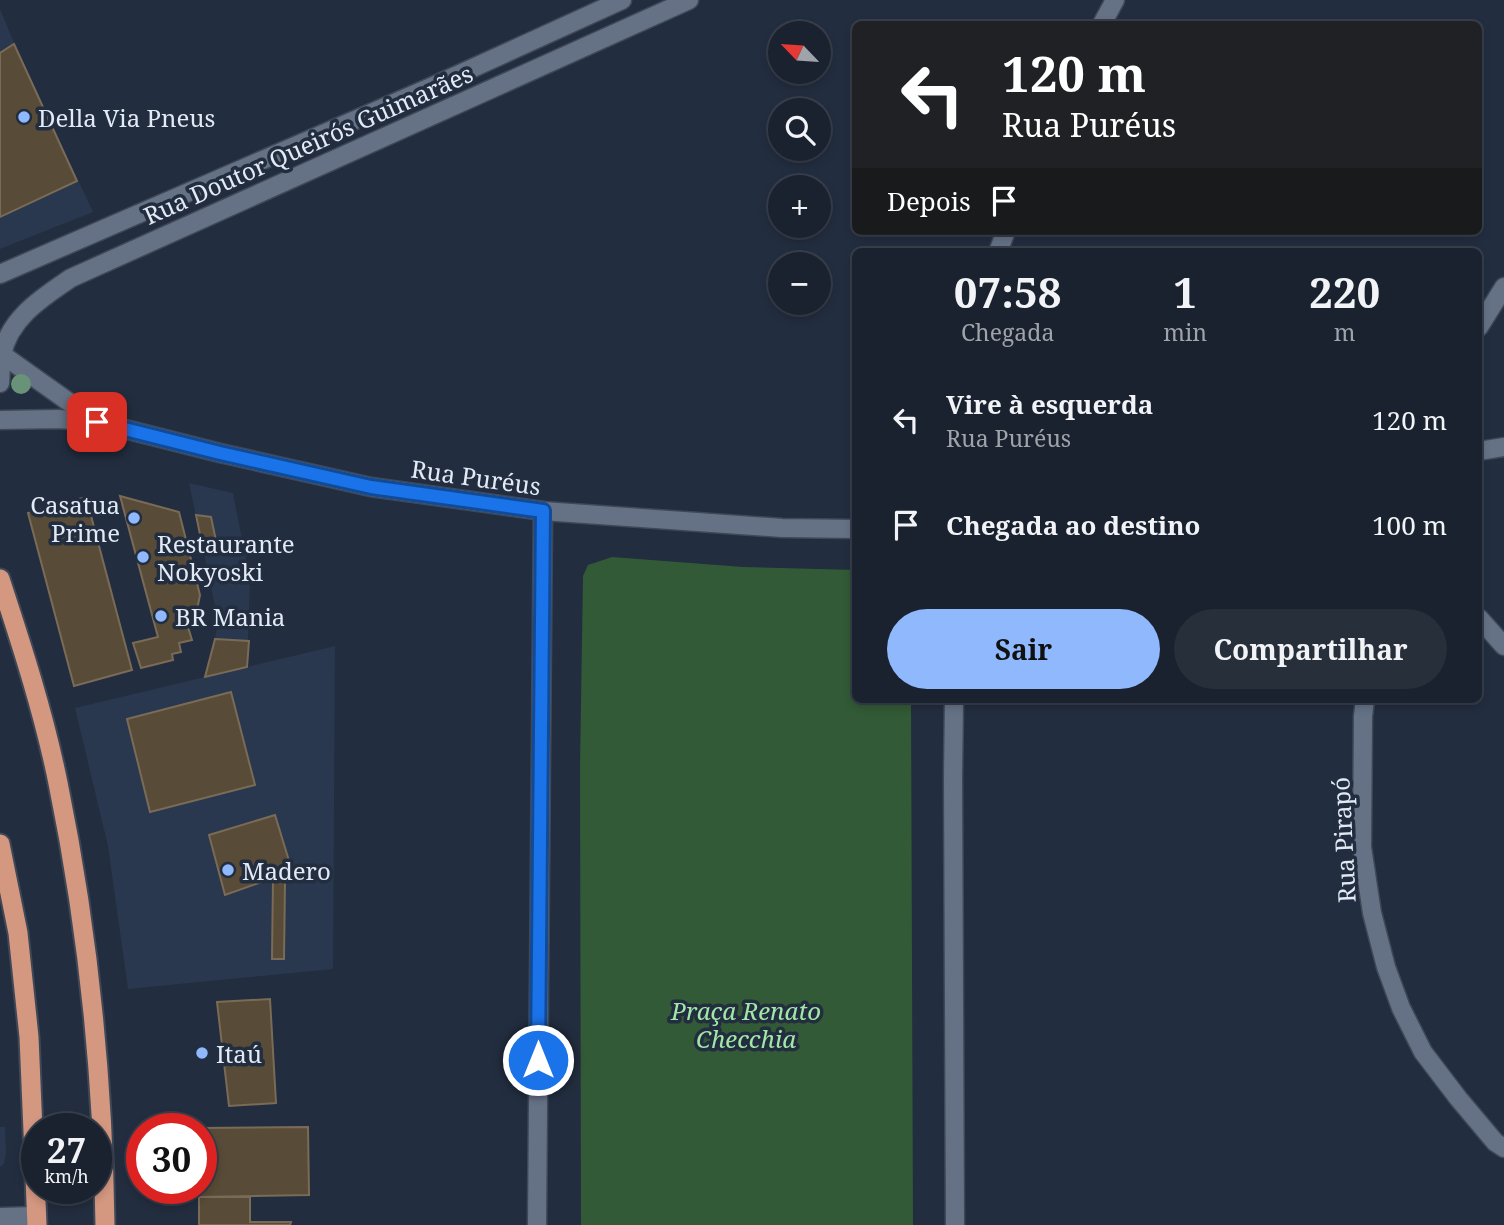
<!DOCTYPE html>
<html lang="pt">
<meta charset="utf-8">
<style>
:root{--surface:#1a222f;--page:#272f3b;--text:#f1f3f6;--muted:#9fa4aa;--line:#383f4b;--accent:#90b8fd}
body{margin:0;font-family:"Noto Serif",serif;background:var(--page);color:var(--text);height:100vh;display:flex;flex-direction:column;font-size:26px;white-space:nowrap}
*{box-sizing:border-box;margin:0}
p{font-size:23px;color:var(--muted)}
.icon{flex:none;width:38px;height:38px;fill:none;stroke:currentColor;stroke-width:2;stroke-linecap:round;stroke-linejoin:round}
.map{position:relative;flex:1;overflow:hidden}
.side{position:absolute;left:852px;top:248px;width:630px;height:455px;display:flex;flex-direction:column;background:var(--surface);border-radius:10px;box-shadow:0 4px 10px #0003,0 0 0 2px var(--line)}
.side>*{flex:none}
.hud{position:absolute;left:852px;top:21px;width:630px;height:214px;border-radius:10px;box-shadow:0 4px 10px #0003,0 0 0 2px var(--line);background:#202124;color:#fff;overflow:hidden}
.needle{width:46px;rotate:295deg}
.buttons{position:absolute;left:768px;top:21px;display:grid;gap:14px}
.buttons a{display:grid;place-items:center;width:63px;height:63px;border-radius:50%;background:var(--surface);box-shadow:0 4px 10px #0003,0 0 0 2px var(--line);font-size:35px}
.speed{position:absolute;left:21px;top:1113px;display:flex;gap:14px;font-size:35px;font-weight:700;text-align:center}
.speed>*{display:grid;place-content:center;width:91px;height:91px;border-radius:50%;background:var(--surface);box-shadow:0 4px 10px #0003,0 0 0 2px var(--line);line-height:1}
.speed small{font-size:18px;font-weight:400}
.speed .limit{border:10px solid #d22;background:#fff;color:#111}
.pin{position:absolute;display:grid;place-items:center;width:60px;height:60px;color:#fff;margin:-30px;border-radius:14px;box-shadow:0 4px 10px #0006}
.me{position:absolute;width:77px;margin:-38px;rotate:0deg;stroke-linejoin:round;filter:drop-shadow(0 0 5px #0008)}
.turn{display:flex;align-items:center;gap:24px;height:147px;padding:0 35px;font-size:32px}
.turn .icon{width:91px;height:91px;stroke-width:2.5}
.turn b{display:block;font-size:49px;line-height:60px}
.then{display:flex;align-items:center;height:66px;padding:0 35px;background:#0003;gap:14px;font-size:26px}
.eta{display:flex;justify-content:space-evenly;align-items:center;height:119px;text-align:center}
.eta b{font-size:42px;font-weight:700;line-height:49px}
.primary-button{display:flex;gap:14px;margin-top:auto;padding:14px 35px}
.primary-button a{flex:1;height:80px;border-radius:42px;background:var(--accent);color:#111;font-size:28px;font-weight:700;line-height:80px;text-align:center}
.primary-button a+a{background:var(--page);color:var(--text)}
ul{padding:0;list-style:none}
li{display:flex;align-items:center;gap:21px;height:105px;padding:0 35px}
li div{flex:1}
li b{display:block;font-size:26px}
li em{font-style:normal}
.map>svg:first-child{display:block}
.built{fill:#29384e}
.green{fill:#325a36}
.building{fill:#584b37;stroke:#7a6b57;stroke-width:2}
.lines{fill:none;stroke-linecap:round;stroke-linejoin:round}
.minor-casing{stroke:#3f4857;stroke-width:21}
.trunk-casing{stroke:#3f4857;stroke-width:23}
.minor{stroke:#657286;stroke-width:18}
.trunk{stroke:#d49780;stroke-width:19}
.tree{fill:#699378}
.route-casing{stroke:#114b97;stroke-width:18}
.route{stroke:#1a73e8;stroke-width:12}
.poi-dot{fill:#90b8fd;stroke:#222d3f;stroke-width:2.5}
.labels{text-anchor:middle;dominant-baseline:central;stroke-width:7;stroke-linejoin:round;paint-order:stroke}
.poi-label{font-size:24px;fill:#e2eaf5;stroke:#222d3f;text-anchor:start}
.street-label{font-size:24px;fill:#e2eaf5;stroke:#222d3f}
.park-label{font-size:24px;font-style:italic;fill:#a3e7a7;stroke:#222d3f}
</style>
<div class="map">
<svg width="1504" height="1225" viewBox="0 0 1504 1225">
<rect width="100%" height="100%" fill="#222d3f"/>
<g class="built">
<polygon points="0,9 14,43 93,212 0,249"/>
<polygon points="189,483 233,493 250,579 247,667 335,646 333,969 128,989 108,846 75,708 205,677 215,639 218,620"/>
<polygon points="0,1127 5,1127 6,1152 4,1164 0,1167"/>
</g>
<polygon class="green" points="612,557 743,567 856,570 856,700 911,700 913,1225 581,1225 580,767 583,576 588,565"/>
<g class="building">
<polygon points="14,44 77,181 0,217 0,53"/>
<polygon points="120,496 179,512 200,595 194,625 188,627 192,640 179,643 181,652 172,654 173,660 141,668 133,643 158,637"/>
<polygon points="86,497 132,670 74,686 28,513"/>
<polygon points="196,515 211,517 219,555 204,554"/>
<polygon points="215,639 249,641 247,667 205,677"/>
<polygon points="231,692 255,785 150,812 127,719"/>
<polygon points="275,815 294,877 285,880 284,959 272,959 273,878 225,895 209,835"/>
<polygon points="270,999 276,1103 229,1106 217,1002"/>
<polygon points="308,1127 309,1195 199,1197 199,1188 201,1188 201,1129 198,1128"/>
<polygon points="160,1188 199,1188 199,1197 172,1196"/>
<polygon points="199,1197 250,1197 250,1222 291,1222 290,1225 199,1225"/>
</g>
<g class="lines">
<defs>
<g id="minor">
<polyline points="1102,24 1115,0"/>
<polyline points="998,252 1006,231"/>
<polyline points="0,274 431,87 622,0"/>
<polyline points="1479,327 1504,287"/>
<polyline points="0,353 97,422"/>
<path d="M0 383C1 374 0 364 2 355 9 318 43 297 71 278L689 0"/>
<polyline points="0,420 58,419 97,422 220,453 371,487 543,511 782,528 856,529"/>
<polyline points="1479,451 1504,447"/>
<polyline points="1479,618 1504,646"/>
<polyline points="954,700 953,778 955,1225"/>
<polyline points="1365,700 1363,716 1362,847 1372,913 1386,967 1401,1008 1423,1052 1458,1098 1495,1142 1504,1148"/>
<polyline points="0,1217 36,1216"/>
<polyline points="537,1225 543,511"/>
</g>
<g id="trunk">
<path d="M0 579C22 646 44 714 58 783 88 929 103 1076 105 1225"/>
<polyline points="0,844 18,933 29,1037 37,1225"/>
</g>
</defs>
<use href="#minor" class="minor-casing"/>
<use href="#trunk" class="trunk-casing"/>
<use href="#minor" class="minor"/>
<use href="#trunk" class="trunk"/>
</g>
<circle class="tree" cx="21" cy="384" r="10"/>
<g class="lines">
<defs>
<polyline id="route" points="97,422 220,453 371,487 543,511 538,1060"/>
</defs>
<use href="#route" class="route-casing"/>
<use href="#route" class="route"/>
</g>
<g class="poi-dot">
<circle cx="24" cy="117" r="7"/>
<circle cx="134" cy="518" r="7"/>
<circle cx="143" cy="557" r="7"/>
<circle cx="161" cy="616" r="7"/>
<circle cx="228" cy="870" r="7"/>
<circle cx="202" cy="1053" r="7"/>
</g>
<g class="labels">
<g class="poi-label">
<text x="38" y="117">Della Via Pneus</text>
<text x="120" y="504" text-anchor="end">Casatua<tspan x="120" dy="28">Prime</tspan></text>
<text x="157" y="543">Restaurante<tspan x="157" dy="28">Nokyoski</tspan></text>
<text x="175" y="616">BR Mania</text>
<text x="242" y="870">Madero</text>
<text x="216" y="1053">Itaú</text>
</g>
<g class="street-label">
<text transform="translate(308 144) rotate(-24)">Rua Doutor Queirós Guimarães</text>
<text transform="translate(476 477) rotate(8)">Rua Puréus</text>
<text transform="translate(1343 840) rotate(-93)">Rua Pirapó</text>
</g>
<g class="park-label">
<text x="746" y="1010">Praça Renato<tspan x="746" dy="28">Checchia</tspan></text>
</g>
</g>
</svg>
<div class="buttons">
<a><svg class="needle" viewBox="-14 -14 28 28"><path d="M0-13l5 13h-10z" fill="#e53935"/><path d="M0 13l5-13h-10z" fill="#9fa4aa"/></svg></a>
<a><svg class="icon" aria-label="search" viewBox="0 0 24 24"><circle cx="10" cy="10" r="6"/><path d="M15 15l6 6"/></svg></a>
<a>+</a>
<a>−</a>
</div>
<div class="speed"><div>27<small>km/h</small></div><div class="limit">30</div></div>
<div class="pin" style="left:97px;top:422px;background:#d93025"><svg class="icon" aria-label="arrive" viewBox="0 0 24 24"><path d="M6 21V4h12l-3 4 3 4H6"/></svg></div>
<svg class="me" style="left:538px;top:1060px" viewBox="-20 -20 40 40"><circle r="17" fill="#1a73e8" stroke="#fff" stroke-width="3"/><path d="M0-11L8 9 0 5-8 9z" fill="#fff"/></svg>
<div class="hud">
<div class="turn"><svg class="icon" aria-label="left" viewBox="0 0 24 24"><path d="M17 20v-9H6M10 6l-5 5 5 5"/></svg><div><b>120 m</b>Rua Puréus</div></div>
<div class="then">Depois<svg class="icon" aria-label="arrive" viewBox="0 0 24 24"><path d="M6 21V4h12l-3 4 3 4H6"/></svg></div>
</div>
<section class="side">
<div class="eta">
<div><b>07:58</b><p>Chegada</p></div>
<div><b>1</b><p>min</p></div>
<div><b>220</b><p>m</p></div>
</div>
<ul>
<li><svg class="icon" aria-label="left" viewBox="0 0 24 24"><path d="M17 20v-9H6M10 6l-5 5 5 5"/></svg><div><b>Vire à esquerda</b><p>Rua Puréus</p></div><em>120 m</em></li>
<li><svg class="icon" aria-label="arrive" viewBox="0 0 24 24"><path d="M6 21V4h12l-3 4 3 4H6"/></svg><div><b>Chegada ao destino</b></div><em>100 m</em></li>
</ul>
<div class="primary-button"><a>Sair</a><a>Compartilhar</a></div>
</section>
</div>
